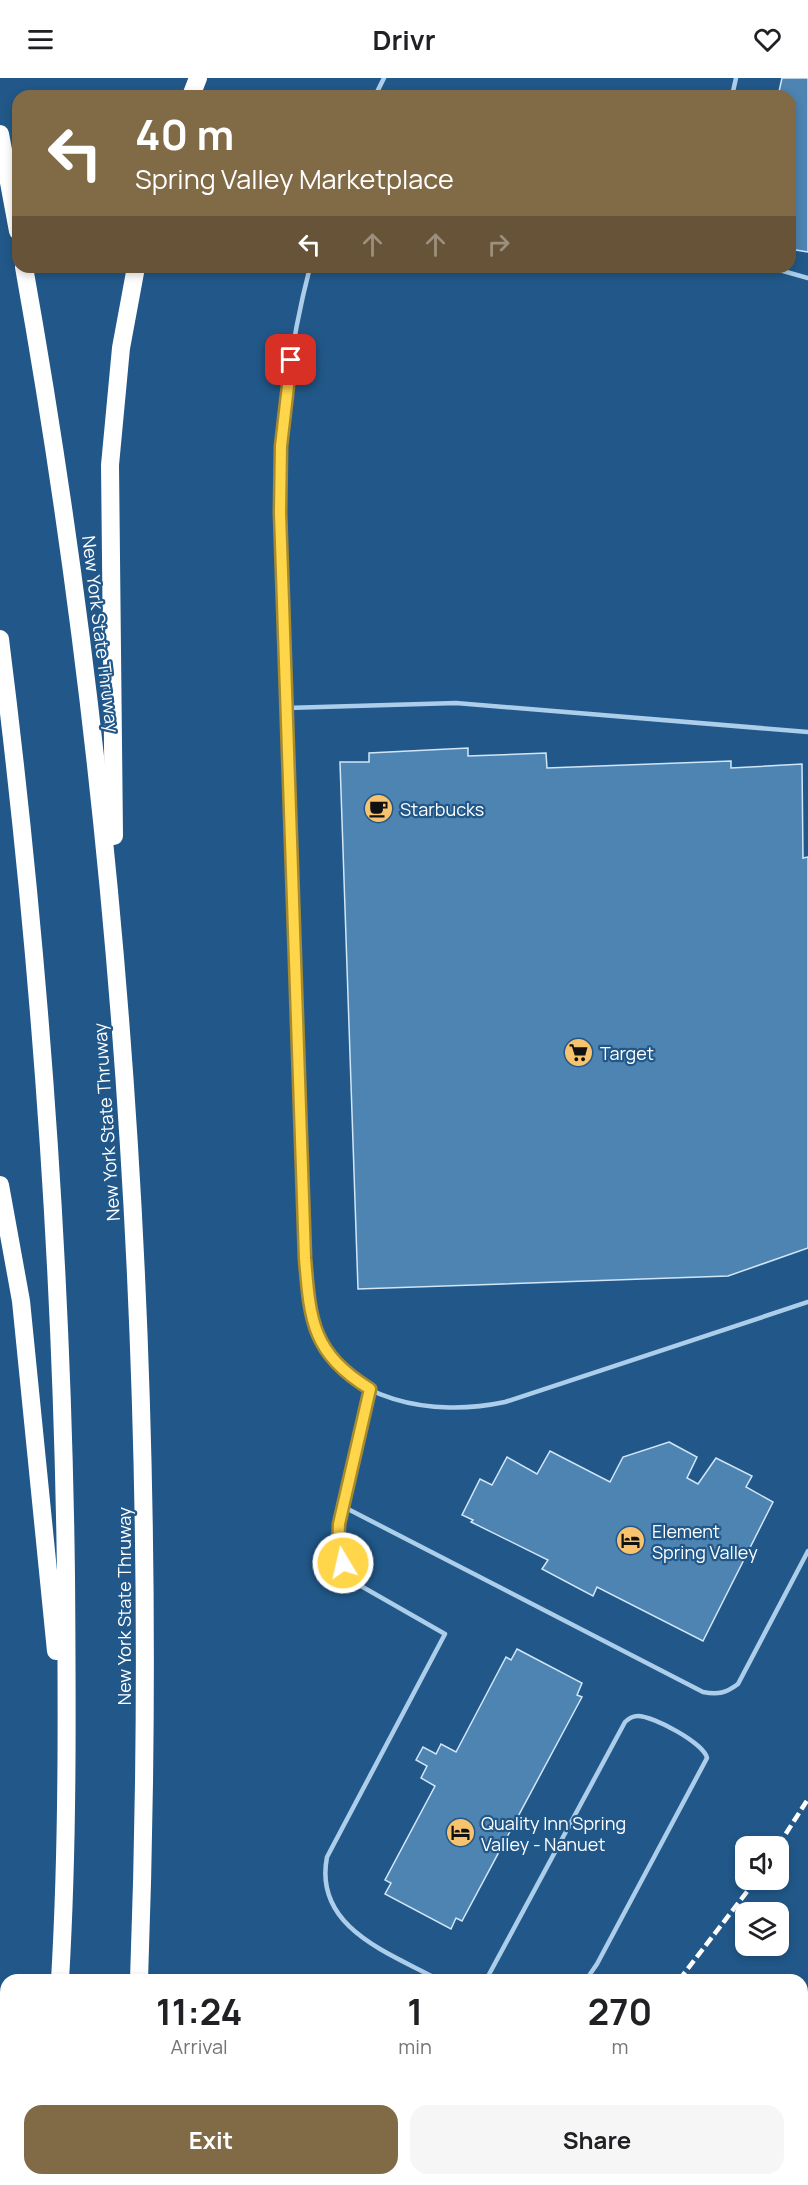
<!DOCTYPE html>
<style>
:root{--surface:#fff;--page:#f6f6f6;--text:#202124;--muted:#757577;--accent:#816a46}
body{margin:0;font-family:Manrope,sans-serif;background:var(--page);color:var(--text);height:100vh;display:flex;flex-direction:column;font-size:22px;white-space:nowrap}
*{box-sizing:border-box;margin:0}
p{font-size:20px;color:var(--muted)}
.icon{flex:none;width:33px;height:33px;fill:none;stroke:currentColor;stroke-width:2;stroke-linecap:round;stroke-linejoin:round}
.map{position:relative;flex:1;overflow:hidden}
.panel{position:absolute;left:0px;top:1896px;width:808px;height:212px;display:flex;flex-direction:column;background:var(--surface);border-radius:18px 18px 0 0;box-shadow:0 3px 9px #0003}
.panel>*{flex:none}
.guide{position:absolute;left:12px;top:12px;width:784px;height:183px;border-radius:18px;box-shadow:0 3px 9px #0003;background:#816a46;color:#fff;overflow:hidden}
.buttons{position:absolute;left:735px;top:1758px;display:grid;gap:12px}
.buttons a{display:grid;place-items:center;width:54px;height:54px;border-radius:12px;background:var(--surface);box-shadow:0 3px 9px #0003;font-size:30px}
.pin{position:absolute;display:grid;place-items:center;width:51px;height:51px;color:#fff;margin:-26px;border-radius:12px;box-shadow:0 3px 9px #0006}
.me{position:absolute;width:66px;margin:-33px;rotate:351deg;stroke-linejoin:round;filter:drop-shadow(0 0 4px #0008)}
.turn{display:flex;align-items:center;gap:21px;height:126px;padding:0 24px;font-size:27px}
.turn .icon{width:78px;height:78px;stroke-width:2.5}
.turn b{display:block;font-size:42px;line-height:51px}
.lanes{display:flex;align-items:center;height:57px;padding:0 24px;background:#0003;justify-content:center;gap:30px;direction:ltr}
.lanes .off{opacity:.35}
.eta{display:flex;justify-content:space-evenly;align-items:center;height:102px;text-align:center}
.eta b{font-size:36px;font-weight:700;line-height:42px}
.cta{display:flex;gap:12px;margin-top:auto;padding:12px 24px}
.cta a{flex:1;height:69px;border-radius:18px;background:var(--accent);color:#fff;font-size:24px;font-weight:700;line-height:69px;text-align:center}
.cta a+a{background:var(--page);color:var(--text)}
header{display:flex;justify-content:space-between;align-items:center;height:78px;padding:0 24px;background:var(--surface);font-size:27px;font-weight:700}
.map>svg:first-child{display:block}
.building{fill:#4e84b2;stroke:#d2e6f8;stroke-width:1.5}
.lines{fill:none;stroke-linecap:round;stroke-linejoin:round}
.lane{stroke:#adceea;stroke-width:4.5}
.street{stroke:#adceea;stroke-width:6}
.highway{stroke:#fff;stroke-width:18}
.rail{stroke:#fff;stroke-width:4.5;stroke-dasharray:10 4.5;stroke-linecap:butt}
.route-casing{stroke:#a68a30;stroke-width:15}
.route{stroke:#ffd54a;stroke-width:10}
.labels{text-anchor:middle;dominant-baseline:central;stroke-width:4.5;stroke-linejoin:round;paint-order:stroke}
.street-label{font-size:18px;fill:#fff;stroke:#215889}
.poi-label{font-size:18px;fill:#fff;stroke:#215889;text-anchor:start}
</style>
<header><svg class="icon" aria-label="menu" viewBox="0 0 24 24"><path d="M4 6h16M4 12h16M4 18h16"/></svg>Drivr<svg class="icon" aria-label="heart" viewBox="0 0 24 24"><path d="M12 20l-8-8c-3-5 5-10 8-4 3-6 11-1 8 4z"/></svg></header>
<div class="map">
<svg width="808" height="2107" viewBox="0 0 808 2107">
<rect width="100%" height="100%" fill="#215889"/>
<g class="building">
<polygon points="782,0 808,0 808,174 790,171 790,18 778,18"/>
<polygon points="468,670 468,678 546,675 547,690 731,683 731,690 802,686 803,780 808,779 808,1170 728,1198 358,1211 340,684 369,684 369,675"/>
<polygon points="669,1364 697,1379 687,1400 698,1406 716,1380 752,1398 746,1409 773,1424 703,1563 597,1509 593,1518 542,1491 548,1482 471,1444 473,1442 462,1437 480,1401 492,1407 507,1379 537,1396 550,1373 610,1404 623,1379"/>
<polygon points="517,1571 582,1605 577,1617 582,1619 462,1843 456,1840 451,1851 385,1816 391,1805 385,1802 435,1708 421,1700 427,1688 416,1682 423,1669 436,1676 441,1666 456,1674 506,1579 511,1582"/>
</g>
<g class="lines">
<g class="lane">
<polyline points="375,18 384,0"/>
<polyline points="732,18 736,0"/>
<path d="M310 189C289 270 279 352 280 435L302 1128C304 1165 302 1214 314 1248 341 1326 435 1339 505 1324L808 1224"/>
<polyline points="769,189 808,200"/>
<polyline points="286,630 456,625 808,654"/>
<path d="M370 1311 337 1458 343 1485 350 1498 361 1508 445 1556 327 1779C313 1850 390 1875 439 1902"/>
<path d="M344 1429 703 1614C718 1617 726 1615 738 1606L808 1473"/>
<path d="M486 1902 625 1644C629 1640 633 1638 638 1638 653 1638 704 1665 707 1680L597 1886 586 1902"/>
</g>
<g class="street">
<polyline points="802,2068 808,2061"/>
<polyline points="769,2107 774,2102"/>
</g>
<g class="highway">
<polyline points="191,18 198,0"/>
<polyline points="0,56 18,153"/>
<path d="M24 189C125 754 160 1329 139 1902"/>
<path d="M0 561C39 871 62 1184 66 1497 67 1631 68 1767 60 1902"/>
<polyline points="114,758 110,387 121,270 136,189"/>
<polyline points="0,1107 21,1223 56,1573"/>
<polyline points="48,2107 49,2102"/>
<polyline points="129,2107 129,2102"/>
</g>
<g class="rail">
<polyline points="778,1768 808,1721"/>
<polyline points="679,1902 756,1802"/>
<polyline points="487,2107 493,2102"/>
</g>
</g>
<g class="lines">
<defs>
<path id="route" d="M291 282 281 368 280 435 305 1180C310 1243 312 1275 370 1311L339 1446 338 1470 343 1485"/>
</defs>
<use href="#route" class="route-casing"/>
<use href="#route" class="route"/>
</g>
<defs>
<symbol id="cafe-disc" viewBox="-11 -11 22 22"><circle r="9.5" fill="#f7c36f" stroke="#215889"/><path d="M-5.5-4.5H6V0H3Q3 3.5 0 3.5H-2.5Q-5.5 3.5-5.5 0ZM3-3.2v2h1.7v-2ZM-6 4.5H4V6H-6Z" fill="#111"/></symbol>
<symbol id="supermarket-disc" viewBox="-11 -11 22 22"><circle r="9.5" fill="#f7c36f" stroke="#215889"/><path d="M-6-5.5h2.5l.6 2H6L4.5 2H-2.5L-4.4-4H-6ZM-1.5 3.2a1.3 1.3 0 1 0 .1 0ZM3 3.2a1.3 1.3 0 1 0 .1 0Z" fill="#111"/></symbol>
<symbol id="hotel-disc" viewBox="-11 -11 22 22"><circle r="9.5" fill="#f7c36f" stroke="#215889"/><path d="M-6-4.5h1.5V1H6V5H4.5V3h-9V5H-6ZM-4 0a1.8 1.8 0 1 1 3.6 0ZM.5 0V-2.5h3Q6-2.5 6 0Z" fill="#111"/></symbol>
</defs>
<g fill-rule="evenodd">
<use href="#cafe-disc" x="362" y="714" width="33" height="33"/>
<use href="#supermarket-disc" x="562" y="958" width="33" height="33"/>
<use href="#hotel-disc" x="614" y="1446" width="33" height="33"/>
<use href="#hotel-disc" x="444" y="1738" width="33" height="33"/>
</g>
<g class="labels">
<g class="street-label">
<text transform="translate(101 556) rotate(83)">New York State Thruway</text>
<text transform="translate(106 1044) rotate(-94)">New York State Thruway</text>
<text transform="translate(124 1528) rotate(-90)">New York State Thruway</text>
</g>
<g class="poi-label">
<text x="400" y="731">Starbucks</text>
<text x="600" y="975">Target</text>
<text x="652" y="1453">Element<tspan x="652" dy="21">Spring Valley</tspan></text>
<text x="481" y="1745">Quality Inn Spring<tspan x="481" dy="21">Valley - Nanuet</tspan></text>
</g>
</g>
</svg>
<div class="buttons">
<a><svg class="icon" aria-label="sound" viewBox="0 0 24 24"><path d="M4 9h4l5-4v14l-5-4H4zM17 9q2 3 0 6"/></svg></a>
<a><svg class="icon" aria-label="layers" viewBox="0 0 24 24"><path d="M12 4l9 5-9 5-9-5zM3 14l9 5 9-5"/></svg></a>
</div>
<div class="pin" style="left:291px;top:282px;background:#d93025"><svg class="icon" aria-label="arrive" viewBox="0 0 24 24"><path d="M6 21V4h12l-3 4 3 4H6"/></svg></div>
<svg class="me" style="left:343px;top:1485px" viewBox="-20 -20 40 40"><circle r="17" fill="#ffd54a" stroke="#fff" stroke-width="3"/><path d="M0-11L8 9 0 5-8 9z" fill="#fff"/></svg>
<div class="guide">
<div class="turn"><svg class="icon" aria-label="left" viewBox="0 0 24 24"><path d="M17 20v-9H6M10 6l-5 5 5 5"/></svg><div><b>40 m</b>Spring Valley Marketplace</div></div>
<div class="lanes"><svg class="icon" aria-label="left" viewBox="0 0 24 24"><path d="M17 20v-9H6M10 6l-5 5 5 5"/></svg><svg class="icon off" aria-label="ahead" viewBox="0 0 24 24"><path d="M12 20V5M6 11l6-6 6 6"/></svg><svg class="icon off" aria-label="ahead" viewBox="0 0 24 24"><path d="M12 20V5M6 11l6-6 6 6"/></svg><svg class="icon off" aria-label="right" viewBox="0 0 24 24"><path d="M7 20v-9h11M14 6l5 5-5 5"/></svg></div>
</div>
<section class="panel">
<div class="eta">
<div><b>11:24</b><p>Arrival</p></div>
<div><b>1</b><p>min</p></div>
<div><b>270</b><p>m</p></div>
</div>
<div class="cta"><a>Exit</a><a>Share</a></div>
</section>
</div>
